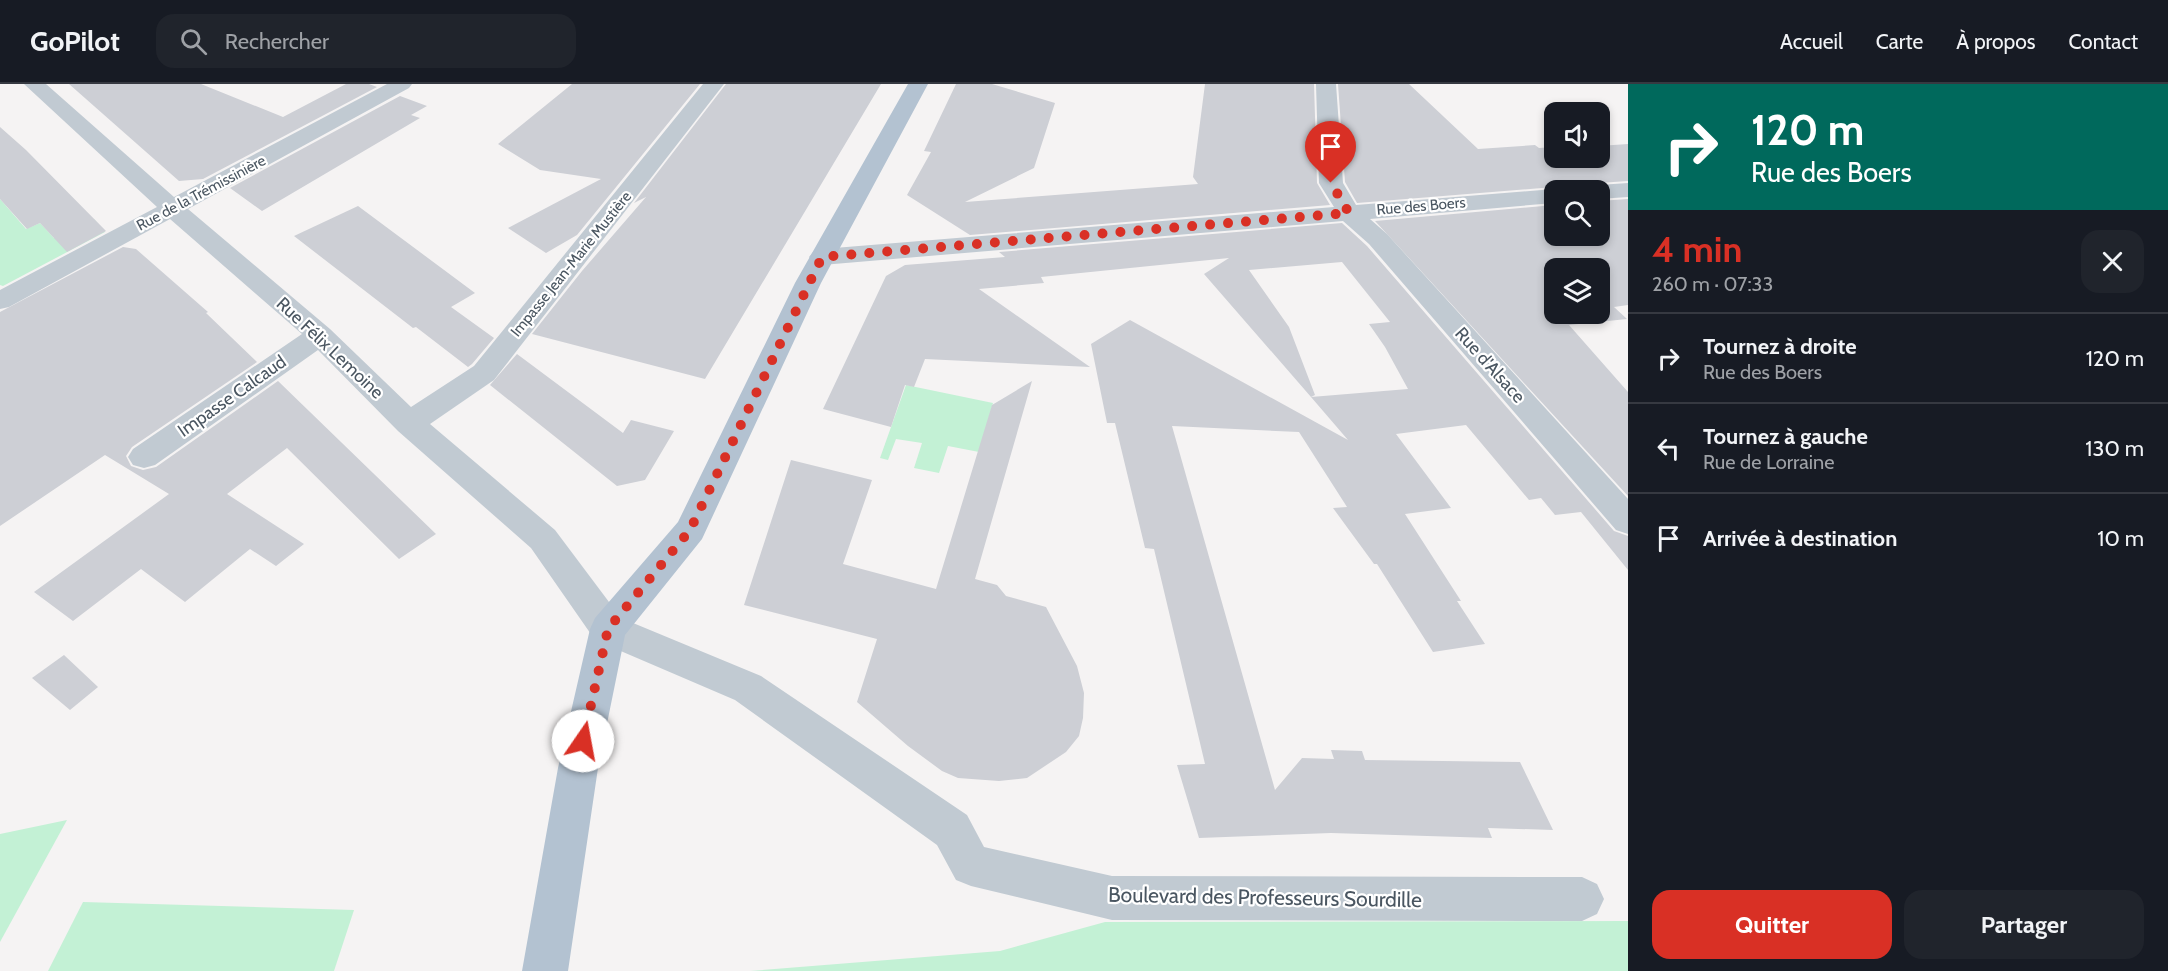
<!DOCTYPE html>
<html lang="fr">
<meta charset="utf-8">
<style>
:root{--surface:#171b24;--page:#20242c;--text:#f1f3f6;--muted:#9ea1a6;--line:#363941;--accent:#d93025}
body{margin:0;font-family:Cabin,sans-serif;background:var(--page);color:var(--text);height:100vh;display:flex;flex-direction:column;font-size:22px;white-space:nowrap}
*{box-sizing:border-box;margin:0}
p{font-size:20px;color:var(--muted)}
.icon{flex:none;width:33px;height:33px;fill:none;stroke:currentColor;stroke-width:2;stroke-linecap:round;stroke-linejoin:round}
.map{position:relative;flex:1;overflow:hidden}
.sheet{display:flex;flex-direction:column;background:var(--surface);width:540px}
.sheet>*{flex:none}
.top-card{background:#00695c;color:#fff;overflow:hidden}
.fabs{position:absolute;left:1544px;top:18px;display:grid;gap:12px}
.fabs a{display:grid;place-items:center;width:66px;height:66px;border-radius:12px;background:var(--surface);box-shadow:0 3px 9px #0003;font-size:30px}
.pin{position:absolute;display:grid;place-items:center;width:51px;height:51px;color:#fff;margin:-62px -26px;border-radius:50% 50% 50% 0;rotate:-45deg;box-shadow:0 0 6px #0007}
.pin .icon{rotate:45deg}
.me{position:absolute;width:66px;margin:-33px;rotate:12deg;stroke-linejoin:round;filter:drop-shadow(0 0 4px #0008)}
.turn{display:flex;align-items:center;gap:21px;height:126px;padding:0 24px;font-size:27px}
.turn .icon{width:78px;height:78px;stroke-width:2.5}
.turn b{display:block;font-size:42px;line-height:51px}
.round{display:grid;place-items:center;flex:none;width:63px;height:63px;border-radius:18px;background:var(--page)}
.headline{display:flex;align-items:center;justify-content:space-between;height:102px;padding:0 24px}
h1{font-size:36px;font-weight:800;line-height:45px;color:var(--accent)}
.button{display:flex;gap:12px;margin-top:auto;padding:12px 24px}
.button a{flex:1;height:69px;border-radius:18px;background:var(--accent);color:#fff;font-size:24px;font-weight:800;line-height:69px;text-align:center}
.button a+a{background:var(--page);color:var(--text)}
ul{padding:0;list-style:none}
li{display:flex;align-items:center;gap:18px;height:90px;padding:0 24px;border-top:2px solid var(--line)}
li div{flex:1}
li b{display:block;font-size:22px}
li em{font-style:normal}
header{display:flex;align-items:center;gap:36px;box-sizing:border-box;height:84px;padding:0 30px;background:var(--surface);border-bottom:2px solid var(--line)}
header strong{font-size:28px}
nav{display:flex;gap:33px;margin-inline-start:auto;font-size:21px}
.search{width:420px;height:54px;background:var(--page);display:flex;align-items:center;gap:15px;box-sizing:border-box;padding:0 21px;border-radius:18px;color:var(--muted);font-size:22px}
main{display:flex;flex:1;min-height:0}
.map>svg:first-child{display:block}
.green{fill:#c3f1d5}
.building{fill:#cdcfd5;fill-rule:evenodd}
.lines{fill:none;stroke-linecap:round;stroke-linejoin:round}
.minor{fill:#c1cad2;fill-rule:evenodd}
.major{fill:#b3c2d1;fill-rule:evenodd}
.route{stroke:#d93025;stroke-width:10;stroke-dasharray:0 18}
.labels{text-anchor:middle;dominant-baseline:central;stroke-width:4.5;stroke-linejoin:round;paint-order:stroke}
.far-street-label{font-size:15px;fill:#4a5661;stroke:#fff}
.street-label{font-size:18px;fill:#4a5661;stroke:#fff}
.near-street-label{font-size:21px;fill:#4a5661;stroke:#fff}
</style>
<header>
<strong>GoPilot</strong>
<div class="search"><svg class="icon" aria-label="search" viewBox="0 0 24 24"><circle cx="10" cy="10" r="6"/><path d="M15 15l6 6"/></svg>Rechercher</div>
<nav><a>Accueil</a><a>Carte</a><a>À propos</a><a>Contact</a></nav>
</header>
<main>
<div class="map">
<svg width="1628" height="887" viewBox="0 0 1628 887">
<rect width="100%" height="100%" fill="#f5f3f3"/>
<g class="green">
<polygon points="0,115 26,145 40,139 54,154 94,135 105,148 3,202 0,201"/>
<polygon points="906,301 993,319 979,368 948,362 939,389 914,384 922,359 896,355 888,376 880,374"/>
<polygon points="67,736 0,858 0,750"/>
<polygon points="83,818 354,826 334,887 48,887"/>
<polygon points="1628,837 1628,887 750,887 1000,867 1105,838"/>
</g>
<g class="building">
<polygon points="69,0 201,0 283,33 346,0 369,0 377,3 203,95 179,97"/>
<polygon points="572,0 700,0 577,151 546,169 508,144 601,95 540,86 498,60"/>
<polygon points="726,0 881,0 705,295 532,250 582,187 646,113 634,119"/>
<polygon points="956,0 992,0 1055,19 1034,84 965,118 1198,100 1193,93 1205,0 1314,0 1317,99 1330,121 970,151 907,111 931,68 924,67"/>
<polygon points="1338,0 1409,0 1478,65 1535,61 1539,64 1554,63 1554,74 1599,74 1599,62 1628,60 1628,97 1599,99 1586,106 1562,106 1554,103 1357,119 1345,98"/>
<polygon points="400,12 427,22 411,31 420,34 262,127 230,104"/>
<polygon points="0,43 26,66 106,147 67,168 40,139 27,145 0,115"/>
<path d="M1628 115V221L1614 223 1627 235 1569 241 1628 308V412L1375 137 1554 121V152H1599V117ZM1554 184H1599V230H1554Z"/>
<polygon points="358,122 475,209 451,223 494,254 472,280 468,283 416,243 413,244 294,152"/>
<polygon points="1342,139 1367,162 1614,447 1628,452 1628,486 1581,428 1555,431 1541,414 1529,416 1466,341 1396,350 1451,424 1405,430 1461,517 1457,517 1485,560 1433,568 1377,480 1374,480 1333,424 1347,423 1299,348 1172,342 1275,706 1302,674 1334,675 1331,666 1362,667 1365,676 1520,678 1553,746 1488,744 1492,754 1331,749 1199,754 1177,681 1205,680 1154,465 1145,464 1115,339 1107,339 1091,260 1130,236 1348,356 1311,313 1408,305 1385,263 1369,240 1390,238 1342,178 1249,186 1289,243 1315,311 1311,313 1204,190 1229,174 1041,193 1044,199 979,205 1090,283 925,275 914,303 905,301 891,343 823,325 886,192 905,181 1005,173 999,168"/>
<polygon points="123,163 136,165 208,228 206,229 257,278 132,363 126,372 131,382 143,386 156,383 278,297 436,450 399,475 287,364 227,410 304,460 276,482 250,465 185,518 141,485 73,537 34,508 169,410 105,371 0,442 0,228"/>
<polygon points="517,270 623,349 631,336 674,347 645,396 617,402 490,301"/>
<polygon points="1032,297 975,495 997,501 1006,512 1046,523 1077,582 1084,609 1083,634 1079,652 1066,668 1027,694 999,697 958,694 942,687 908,662 857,618 877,555 744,521 791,376 872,396 843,480 936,505 992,321"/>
<polygon points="64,571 98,603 70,626 32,594"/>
</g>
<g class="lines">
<g class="minor">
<polygon points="24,0 46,0 174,113 387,0 412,0 409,4 188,125 330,245 411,323 474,282 703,0 724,0 494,296 430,340 555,446 621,534 761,592 967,731 984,763 1112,792 1582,793 1597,800 1604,815 1597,830 1582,837 1112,836 971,802 956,796 937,761 735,616 595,556 531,464 398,347 318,266 155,381 144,384 133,381 128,373 133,365 302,250 170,135 9,223 0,225 0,206 157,123"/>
<polygon points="1316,0 1336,0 1343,99 1356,121 1554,105 1560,106 1554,106 1554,119 1370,135 1387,150 1628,415 1628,450 1616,446 1369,160 1343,137 822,181 813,178 809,173 813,168 822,165 1334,123 1319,99"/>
<polygon points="1628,99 1628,113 1599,115 1599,106 1588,106 1599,101"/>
</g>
<polygon class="major" points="908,0 928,0 821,199 702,455 625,551 598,684 568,887 522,887 558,684 590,545 595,534 678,438 795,199"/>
</g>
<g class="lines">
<polyline class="route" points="583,657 608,545 690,446 822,173 1349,129 1331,99"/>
</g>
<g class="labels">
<g class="far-street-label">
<text transform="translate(201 109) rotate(-28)">Rue de la Trémissinière</text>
<text transform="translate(1421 122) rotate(-5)">Rue des Boers</text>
<text transform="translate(571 180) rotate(-51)">Impasse Jean-Marie Mustière</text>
</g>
<g class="street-label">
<text transform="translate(330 264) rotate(43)">Rue Félix Lemoine</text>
<text transform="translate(1490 281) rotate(48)">Rue d'Alsace</text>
<text transform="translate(232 312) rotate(-35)">Impasse Calcaud</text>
</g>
<g class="near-street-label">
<text transform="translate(1265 813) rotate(1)">Boulevard des Professeurs Sourdille</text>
</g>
</g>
</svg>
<div class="fabs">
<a><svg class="icon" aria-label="sound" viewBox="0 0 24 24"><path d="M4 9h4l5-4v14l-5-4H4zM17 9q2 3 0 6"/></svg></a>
<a><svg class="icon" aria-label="search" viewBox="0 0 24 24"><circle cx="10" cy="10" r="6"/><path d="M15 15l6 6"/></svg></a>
<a><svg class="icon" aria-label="layers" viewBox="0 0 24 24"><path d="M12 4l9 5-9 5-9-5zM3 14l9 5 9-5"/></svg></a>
</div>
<div class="pin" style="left:1331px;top:99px;background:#d93025"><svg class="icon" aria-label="arrive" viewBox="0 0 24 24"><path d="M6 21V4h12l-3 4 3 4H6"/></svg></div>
<svg class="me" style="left:583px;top:657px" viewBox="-20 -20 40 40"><circle r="19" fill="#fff"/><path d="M0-13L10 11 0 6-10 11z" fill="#d93025"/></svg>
</div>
<section class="sheet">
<div class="top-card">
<div class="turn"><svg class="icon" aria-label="right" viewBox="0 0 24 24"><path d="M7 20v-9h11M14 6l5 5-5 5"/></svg><div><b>120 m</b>Rue des Boers</div></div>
</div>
<div class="headline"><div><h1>4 min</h1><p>260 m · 07:33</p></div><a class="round"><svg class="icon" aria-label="close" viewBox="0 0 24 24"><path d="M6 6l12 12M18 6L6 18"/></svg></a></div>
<ul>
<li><svg class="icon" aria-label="right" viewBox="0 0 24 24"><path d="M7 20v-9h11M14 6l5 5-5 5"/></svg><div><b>Tournez à droite</b><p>Rue des Boers</p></div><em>120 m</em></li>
<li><svg class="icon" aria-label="left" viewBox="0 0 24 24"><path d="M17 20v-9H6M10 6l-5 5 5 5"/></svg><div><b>Tournez à gauche</b><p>Rue de Lorraine</p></div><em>130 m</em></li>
<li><svg class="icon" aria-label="arrive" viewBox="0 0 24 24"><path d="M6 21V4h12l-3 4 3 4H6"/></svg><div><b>Arrivée à destination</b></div><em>10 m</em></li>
</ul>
<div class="button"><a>Quitter</a><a>Partager</a></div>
</section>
</main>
